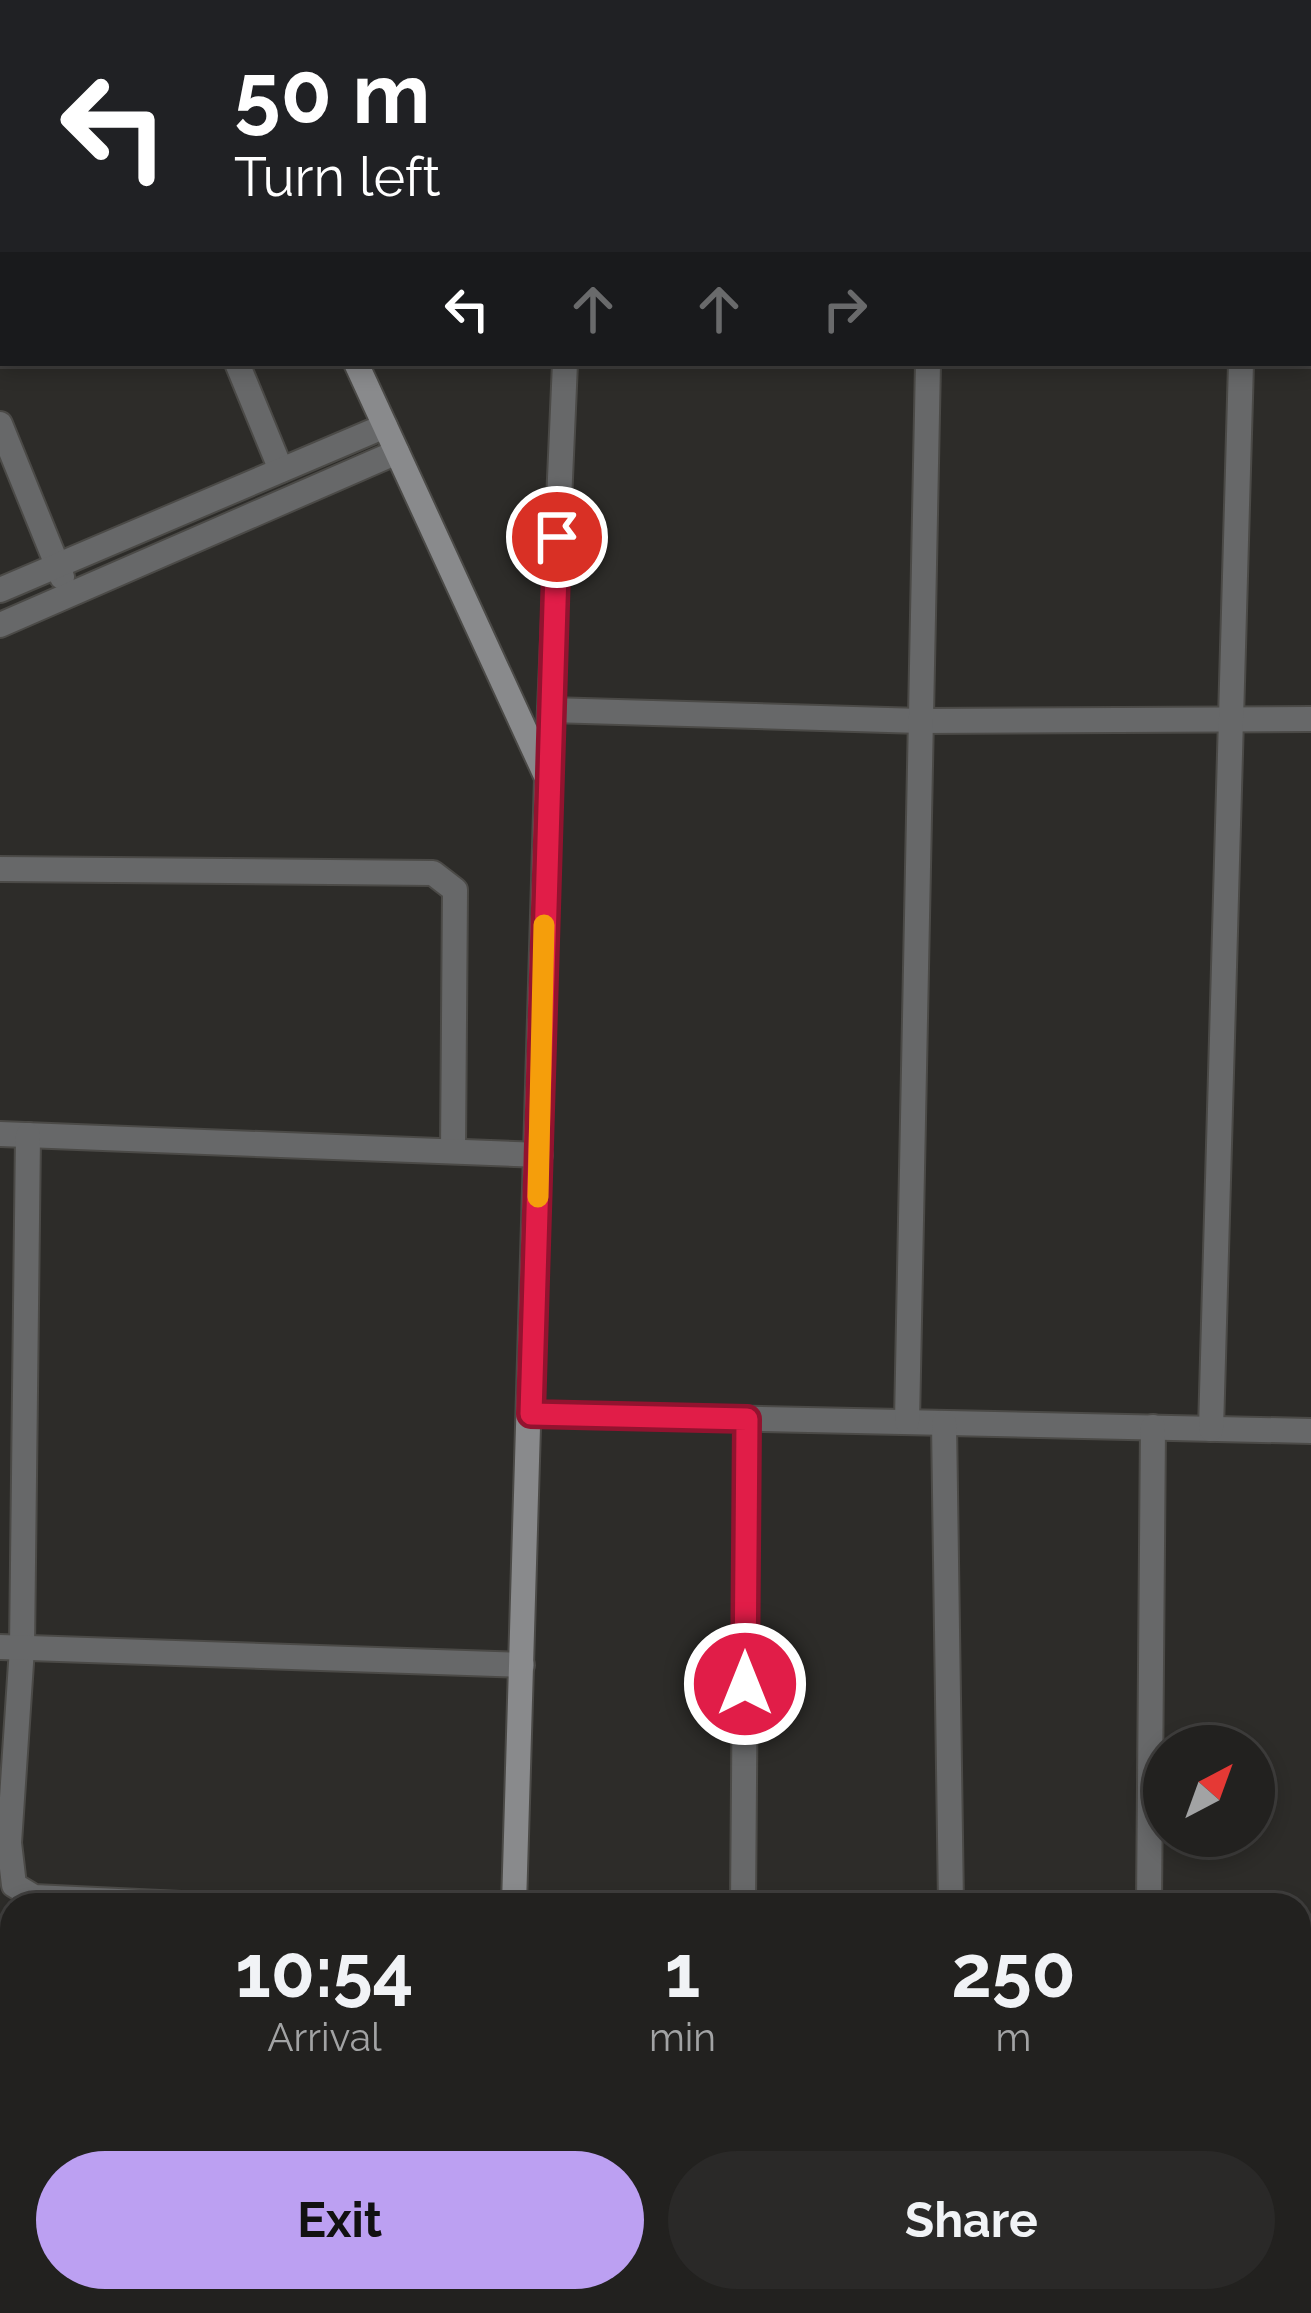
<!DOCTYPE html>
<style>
:root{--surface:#22211f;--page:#2a2928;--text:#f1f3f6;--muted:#a2a3a4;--line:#3f3e3d;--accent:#bca0f2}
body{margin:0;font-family:Raleway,sans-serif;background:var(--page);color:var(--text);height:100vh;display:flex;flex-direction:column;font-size:45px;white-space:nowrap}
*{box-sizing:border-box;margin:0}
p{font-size:39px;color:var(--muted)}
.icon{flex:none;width:66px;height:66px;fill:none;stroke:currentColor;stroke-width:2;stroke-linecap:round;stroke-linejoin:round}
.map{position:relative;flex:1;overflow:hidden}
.drawer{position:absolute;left:0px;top:1893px;width:1311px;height:420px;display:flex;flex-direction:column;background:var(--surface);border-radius:36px 36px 0 0;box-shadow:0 6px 18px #0003,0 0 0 3px var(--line)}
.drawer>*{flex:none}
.guide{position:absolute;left:0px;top:0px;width:1311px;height:366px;box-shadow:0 6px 18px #0003,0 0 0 3px var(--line);background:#202124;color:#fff;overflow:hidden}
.needle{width:78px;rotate:41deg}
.fabs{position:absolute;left:1143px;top:1725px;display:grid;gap:24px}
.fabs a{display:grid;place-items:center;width:132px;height:132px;border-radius:50%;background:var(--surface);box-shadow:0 6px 18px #0003,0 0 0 3px var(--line);font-size:60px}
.pin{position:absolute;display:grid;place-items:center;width:102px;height:102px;color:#fff;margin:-51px;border:6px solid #fff;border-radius:50%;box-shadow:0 3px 12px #0007}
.me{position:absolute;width:132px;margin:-66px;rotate:0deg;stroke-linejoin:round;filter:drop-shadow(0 0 9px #0008)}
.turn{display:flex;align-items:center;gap:42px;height:252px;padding:0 36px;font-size:54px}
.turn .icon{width:156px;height:156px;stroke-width:2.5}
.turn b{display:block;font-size:84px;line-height:102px}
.lanes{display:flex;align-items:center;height:114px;padding:0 36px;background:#0003;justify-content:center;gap:60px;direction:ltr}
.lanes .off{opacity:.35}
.eta{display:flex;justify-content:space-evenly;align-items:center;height:204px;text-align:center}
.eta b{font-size:72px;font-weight:700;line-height:84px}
.button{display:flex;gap:24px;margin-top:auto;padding:24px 36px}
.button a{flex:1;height:138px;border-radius:72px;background:var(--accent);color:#111;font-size:48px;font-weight:700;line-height:138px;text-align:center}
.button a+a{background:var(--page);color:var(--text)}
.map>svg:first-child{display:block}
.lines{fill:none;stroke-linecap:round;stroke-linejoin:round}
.lane-casing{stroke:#4b4a47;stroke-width:20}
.street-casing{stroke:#4b4a47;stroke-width:28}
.secondary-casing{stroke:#4b4a47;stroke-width:28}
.lane{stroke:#676869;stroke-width:15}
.street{stroke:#676869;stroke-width:24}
.secondary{stroke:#898a8c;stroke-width:24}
.route-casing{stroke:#92132f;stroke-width:30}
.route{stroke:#e11d48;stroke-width:21}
.slow{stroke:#f59e0b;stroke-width:21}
</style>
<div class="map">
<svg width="1311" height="2313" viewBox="0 0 1311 2313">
<rect width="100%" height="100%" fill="#2d2c29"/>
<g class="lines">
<defs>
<g id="lane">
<polyline points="1299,2234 1311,2230"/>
<polyline points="0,2269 12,2277"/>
<polyline points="45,2301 49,2313"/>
<polyline points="137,2301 138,2313"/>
<polyline points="426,2313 426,2301"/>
<polyline points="1190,2313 1196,2301"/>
</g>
<g id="street">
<polyline points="89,0 90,3"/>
<polyline points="580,3 580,0"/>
<polyline points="937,3 937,0"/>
<polyline points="1248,3 1248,0"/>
<polyline points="237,363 281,470"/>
<polyline points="0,424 62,577"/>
<polyline points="0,590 385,426"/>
<polyline points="0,625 397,452"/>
<polyline points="550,710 921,721 1311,719"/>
<polyline points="547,778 565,363"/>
<polyline points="0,869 433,873 455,890 453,1151"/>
<polyline points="0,1134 540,1155"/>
<polyline points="28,1135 22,1648 9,1843 14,1885 34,1897 202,1905"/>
<polyline points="531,1414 1311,1431"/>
<polyline points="907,1422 928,363"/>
<polyline points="944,1423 951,1905"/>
<polyline points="1211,1429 1241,363"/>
<polyline points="0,1647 522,1665"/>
<polyline points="743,1905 747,1419"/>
<polyline points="1149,1905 1153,1427"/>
<polyline points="1299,1988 1311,1988"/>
<polyline points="741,2313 741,2301"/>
</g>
<g id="secondary">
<polyline points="189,0 191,3"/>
<polyline points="356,363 547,778 514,1905"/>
<polyline points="510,2313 510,2301"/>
</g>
</defs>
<use href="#lane" class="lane-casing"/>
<use href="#street" class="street-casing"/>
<use href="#secondary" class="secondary-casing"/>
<use href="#lane" class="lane"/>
<use href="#street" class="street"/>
<use href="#secondary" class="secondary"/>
</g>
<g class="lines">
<defs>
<polyline id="route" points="557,537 531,1414 747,1419 745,1684"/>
</defs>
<use href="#route" class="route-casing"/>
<use href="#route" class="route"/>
<polyline class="slow" points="538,1197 544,925"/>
</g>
</svg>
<div class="fabs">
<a><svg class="needle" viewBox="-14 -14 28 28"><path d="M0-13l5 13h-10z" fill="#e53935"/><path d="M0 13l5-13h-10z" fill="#a2a3a4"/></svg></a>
</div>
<div class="pin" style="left:557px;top:537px;background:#d93025"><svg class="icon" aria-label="arrive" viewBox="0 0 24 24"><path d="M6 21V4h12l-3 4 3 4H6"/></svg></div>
<svg class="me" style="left:745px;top:1684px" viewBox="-20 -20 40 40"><circle r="17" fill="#e11d48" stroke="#fff" stroke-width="3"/><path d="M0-11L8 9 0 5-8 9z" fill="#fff"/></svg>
<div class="guide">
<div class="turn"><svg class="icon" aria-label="left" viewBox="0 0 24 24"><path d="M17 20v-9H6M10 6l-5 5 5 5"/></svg><div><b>50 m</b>Turn left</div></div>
<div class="lanes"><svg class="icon" aria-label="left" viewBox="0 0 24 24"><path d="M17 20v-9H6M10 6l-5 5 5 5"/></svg><svg class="icon off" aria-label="ahead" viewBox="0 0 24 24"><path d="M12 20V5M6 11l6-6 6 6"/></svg><svg class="icon off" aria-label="ahead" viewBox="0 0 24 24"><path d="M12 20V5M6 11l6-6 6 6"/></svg><svg class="icon off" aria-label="right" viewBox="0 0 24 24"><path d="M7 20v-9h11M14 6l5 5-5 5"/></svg></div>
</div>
<section class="drawer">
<div class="eta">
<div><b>10:54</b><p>Arrival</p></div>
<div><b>1</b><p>min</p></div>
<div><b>250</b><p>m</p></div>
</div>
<div class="button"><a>Exit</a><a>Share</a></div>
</section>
</div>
